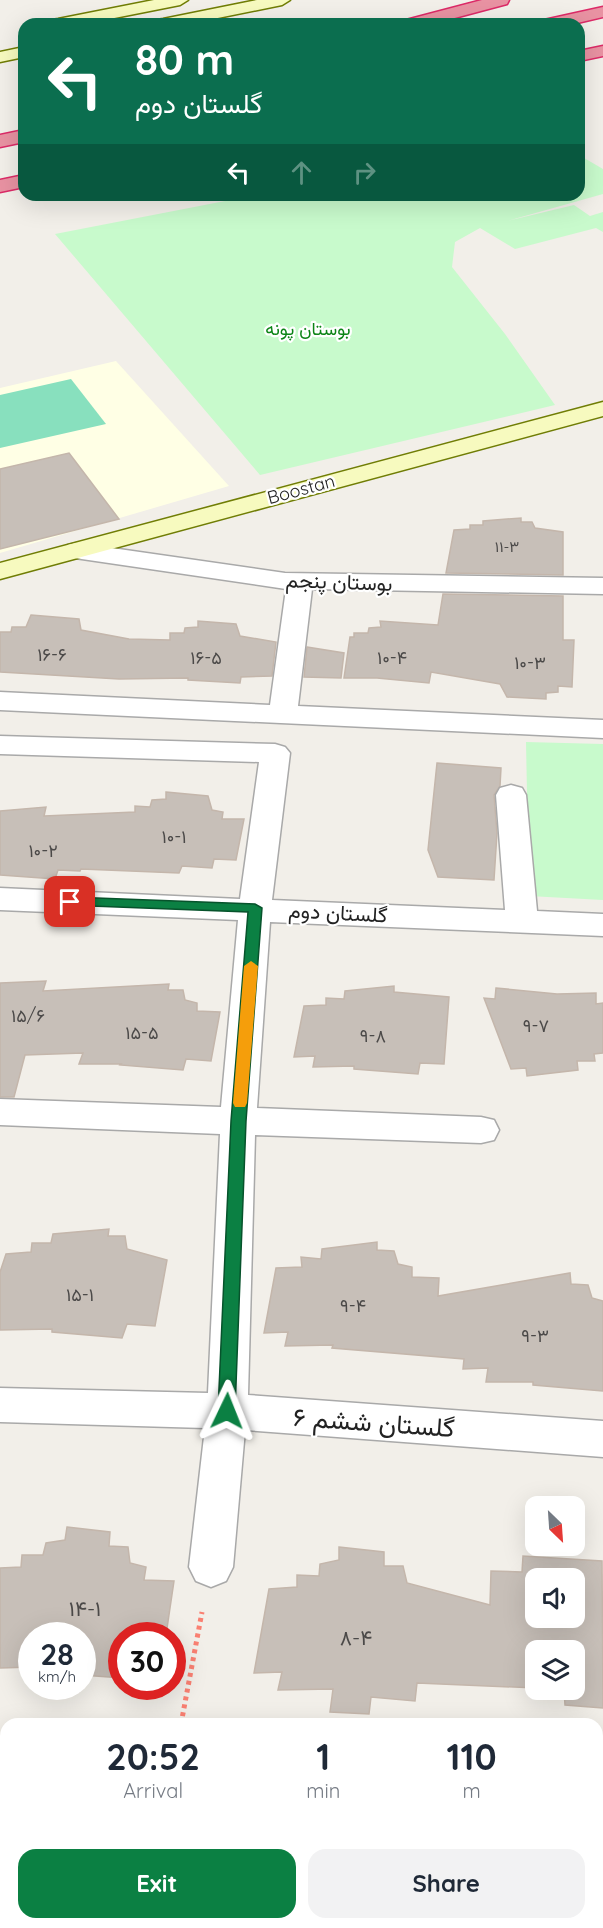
<!DOCTYPE html>
<meta charset="utf-8">
<style>
:root{--surface:#fff;--page:#f2f2f3;--text:#1f2937;--muted:#747a83;--accent:#0b8043}
body{margin:0;font-family:Quicksand,Vazirmatn,sans-serif;background:var(--page);color:var(--text);height:100vh;display:flex;flex-direction:column;font-size:22px;white-space:nowrap}
*{box-sizing:border-box;margin:0}
p{font-size:20px;color:var(--muted)}
.icon{flex:none;width:33px;height:33px;fill:none;stroke:currentColor;stroke-width:2;stroke-linecap:round;stroke-linejoin:round}
.map{position:relative;flex:1;overflow:hidden}
.panel{position:absolute;left:0px;top:1718px;width:603px;height:212px;display:flex;flex-direction:column;background:var(--surface);border-radius:18px 18px 0 0;box-shadow:0 6px 24px #0002}
.panel>*{flex:none}
.hud{position:absolute;left:18px;top:18px;width:567px;height:183px;border-radius:18px;box-shadow:0 6px 24px #0002;background:#0b6e4f;color:#fff;overflow:hidden}
.needle{width:39px;rotate:155deg}
.tools{position:absolute;left:525px;top:1496px;display:grid;gap:12px}
.tools a{display:grid;place-items:center;width:60px;height:60px;border-radius:12px;background:var(--surface);box-shadow:0 6px 24px #0002;font-size:30px}
.speed{position:absolute;left:18px;top:1622px;display:flex;gap:12px;font-size:30px;font-weight:700;text-align:center}
.speed>*{display:grid;place-content:center;width:78px;height:78px;border-radius:50%;background:var(--surface);box-shadow:0 6px 24px #0002;line-height:1}
.speed small{font-size:15px;font-weight:400}
.speed .limit{border:9px solid #d22;background:#fff;color:#111}
.pin{position:absolute;display:grid;place-items:center;width:51px;height:51px;color:#fff;margin:-26px;border-radius:12px;box-shadow:0 3px 9px #0006}
.me{position:absolute;width:66px;margin:-33px;rotate:2deg;stroke-linejoin:round;filter:drop-shadow(0 0 4px #0008)}
.turn{display:flex;align-items:center;gap:21px;height:126px;padding:0 18px;font-size:27px}
.turn .icon{width:78px;height:78px;stroke-width:2.5}
.turn b{display:block;font-size:42px;line-height:51px}
.lanes{display:flex;align-items:center;height:57px;padding:0 18px;background:#0003;justify-content:center;gap:30px;direction:ltr}
.lanes .off{opacity:.35}
.eta{display:flex;justify-content:space-evenly;align-items:center;height:102px;text-align:center}
.eta b{font-size:36px;font-weight:700;line-height:42px}
.button{display:flex;gap:12px;margin-top:auto;padding:12px 18px}
.button a{flex:1;height:69px;border-radius:18px;background:var(--accent);color:#fff;font-size:24px;font-weight:700;line-height:69px;text-align:center}
.button a+a{background:var(--page);color:var(--text)}
.map>svg:first-child{display:block}
.education{fill:#ffffe5}
.park{fill:#c8facc}
.pitch{fill:#88e0be}
.building{fill:#c7bfb8;stroke:#c4b6ab;stroke-width:1.5;fill-rule:evenodd}
.lines{fill:none;stroke-linecap:round;stroke-linejoin:round}
.lane-casing{stroke:#a9a9a9;stroke-width:3}
.street-casing{stroke:#a9a9a9;stroke-width:3}
.secondary-casing{stroke:#707d05;stroke-width:3}
.highway-casing{stroke:#dc2a67;stroke-width:3}
.path{stroke:#fa8072;stroke-width:5;stroke-dasharray:4 4;stroke-linecap:butt}
.lane{fill:#fff;fill-rule:evenodd}
.street{fill:#fff;fill-rule:evenodd}
.secondary{fill:#f7fabf;fill-rule:evenodd}
.highway{fill:#e892a2;fill-rule:evenodd}
.route{fill:#0b8043;stroke:#07532c;stroke-width:1.5}
.slow{fill:#f59e0b}
.labels{text-anchor:middle;dominant-baseline:central;stroke-width:4.5;stroke-linejoin:round;paint-order:stroke}
.far-number-label{font-size:15px;fill:#4b4948}
.far-park-label{font-size:18px;fill:#0c8416;stroke:#fff}
.far-street-label{font-size:18px;fill:#222;stroke:#fff}
.number-label{font-size:18px;fill:#4b4948}
.street-label{font-size:21px;fill:#222;stroke:#fff}
.near-number-label{font-size:21px;fill:#4b4948}
.near-street-label{font-size:26px;fill:#222;stroke:#fff}
</style>
<div class="map">
<svg width="603" height="1928" viewBox="0 0 603 1928">
<rect width="100%" height="100%" fill="#f2efe9"/>
<polygon class="education" points="116,361 229,486 0,553 0,388"/>
<g class="park">
<polygon points="579,155 603,169 603,194 507,221 574,205 590,216 603,212 603,232 596,228 515,249 480,228 455,242 452,267 505,334 555,405 260,475 55,234 256,195 579,195"/>
<polygon points="526,742 603,744 603,900 529,896"/>
</g>
<polygon class="pitch" points="71,379 106,424 0,448 0,395"/>
<g class="building">
<polygon points="69,453 119,519 0,549 0,469"/>
<polygon points="521,518 521,522 532,522 535,528 563,532 563,575 446,573 454,530 470,529 470,525 483,525 483,521"/>
<polygon points="443,594 563,596 563,640 574,640 572,687 558,686 558,692 546,693 546,699 507,697 500,684 431,672 429,683 377,678 344,678 350,637 354,637 354,633 368,633 369,628 381,627 380,621 438,625"/>
<polygon points="31,615 79,619 81,630 129,639 170,640 170,633 184,633 185,628 198,627 198,621 236,624 240,636 276,642 272,676 241,677 240,683 188,680 188,678 119,679 0,672 0,632 11,632 12,627 26,627"/>
<polygon points="307,647 344,653 341,678 304,677"/>
<polygon points="437,763 501,768 500,786 494,795 497,833 494,880 438,877 428,850"/>
<polygon points="166,792 208,796 212,810 223,812 222,819 244,819 236,860 214,859 212,868 182,866 179,873 81,869 80,871 58,870 55,879 0,875 0,811 46,807 44,816 135,812 135,806 150,807 152,800 166,799"/>
<polygon points="46,981 43,991 169,984 168,990 183,990 185,1000 197,1003 197,1011 220,1012 211,1061 186,1059 183,1070 120,1065 121,1064 79,1064 83,1053 25,1055 14,1097 0,1097 0,983"/>
<polygon points="394,986 394,992 449,997 444,1064 420,1063 418,1074 354,1069 354,1066 313,1067 315,1056 294,1057 304,1006 326,1005 326,998 344,999 345,991"/>
<polygon points="496,988 557,994 596,993 596,1004 603,1003 603,1053 594,1054 595,1061 577,1061 578,1070 527,1076 526,1068 511,1069 484,998 495,999"/>
<polygon points="109,1229 108,1236 125,1236 127,1249 167,1260 155,1326 127,1324 122,1338 52,1332 52,1329 0,1330 0,1272 6,1254 31,1252 32,1243 51,1243 53,1234"/>
<polygon points="377,1242 377,1250 394,1251 398,1264 412,1267 412,1277 439,1278 438,1296 570,1273 571,1284 588,1285 592,1298 603,1301 603,1391 533,1385 533,1382 486,1382 488,1368 463,1369 464,1359 332,1348 333,1345 285,1346 288,1332 264,1333 276,1268 302,1267 301,1257 321,1259 322,1249"/>
<polygon points="67,1527 110,1532 109,1546 128,1547 130,1563 146,1567 144,1580 174,1581 166,1635 122,1635 122,1678 82,1675 82,1635 32,1635 32,1667 0,1668 0,1568 21,1567 22,1555 43,1555 46,1543 65,1540"/>
<path d="M339 1547 384 1552V1566H403L407 1583 490 1605 491 1571 522 1572 523 1556 602 1561 603 1708 565 1705 564 1690 549 1689H574V1650H536V1688L417 1683 415 1701 371 1697 369 1714 330 1712 333 1689 278 1690 282 1672 254 1673 269 1589 297 1587V1575L319 1576 320 1564 339 1560ZM536 1578H574V1617H536Z"/>
<polygon points="41,1686 80,1686 79,1692 40,1690"/>
</g>
<g class="lines">
<defs>
<g id="lane">
<polygon points="0,1803 6,1804 6,1848 0,1847"/>
<polygon points="380,1923 427,1923 429,1928 382,1928"/>
</g>
<g id="street">
<polygon points="77,543 285,573 603,578 603,594 312,589 298,706 603,720 603,738 0,710 0,692 270,705 286,589 68,557 64,551 68,545"/>
<polygon points="0,736 275,744 285,747 290,753 272,900 505,910 496,795 500,788 511,785 522,788 526,795 537,911 603,914 603,936 270,922 257,1108 481,1117 494,1120 499,1130 494,1140 481,1143 255,1135 248,1395 603,1421 603,1457 245,1430 233,1567 226,1581 211,1587 196,1581 189,1567 205,1428 0,1422 0,1388 208,1393 220,1134 0,1125 0,1099 221,1107 238,920 0,910 0,888 240,899 259,762 0,754"/>
</g>
<g id="secondary">
<polygon points="154,0 188,0 180,5 84,24 49,24 52,20 58,19"/>
<polygon points="257,0 290,0 282,5 188,24 154,24 157,20 163,19"/>
<polygon points="24,47 24,57 0,62 0,52"/>
<polygon points="603,402 603,416 0,579 0,563"/>
<polygon points="603,1863 603,1912 597,1914 597,1865"/>
<polygon points="486,1923 546,1923 543,1928 484,1928"/>
</g>
<g id="highway">
<polygon points="482,0 509,0 507,4 432,24 403,24 406,20"/>
<polygon points="603,7 603,17 573,24 541,24 544,20"/>
<polygon points="603,46 603,56 579,61 579,51"/>
<polygon points="24,130 24,142 0,147 0,135"/>
<polygon points="24,175 24,187 0,192 0,180"/>
</g>
</defs>
<use href="#lane" class="lane-casing"/>
<use href="#street" class="street-casing"/>
<use href="#secondary" class="secondary-casing"/>
<use href="#highway" class="highway-casing"/>
<polyline class="path" points="181,1724 202,1612"/>
<use href="#lane" class="lane"/>
<use href="#street" class="street"/>
<use href="#secondary" class="secondary"/>
<use href="#highway" class="highway"/>
</g>
<polygon class="route" points="70,897 255,904 262,908 246,1121 235,1411 233,1416 227,1418 221,1416 218,1411 231,1121 248,912 65,905 63,902"/>
<polygon class="slow" points="251,961 258,966 247,1103 245,1107 235,1107 233,1103 244,966"/>
<g class="labels">
<g class="far-number-label">
<text x="507" y="546">۱۱-۳</text>
</g>
<g class="far-park-label">
<text x="308" y="328">بوستان پونه</text>
</g>
<g class="far-street-label">
<text transform="translate(301 489) rotate(-15)">Boostan</text>
</g>
<g class="number-label">
<text x="52" y="654">۱۶-۶</text>
<text x="206" y="657">۱۶-۵</text>
<text x="392" y="657">۱۰-۴</text>
<text x="530" y="662">۱۰-۳</text>
<text x="174" y="836">۱۰-۱</text>
<text x="43" y="850">۱۰-۲</text>
<text x="28" y="1015">۱۵/۶</text>
<text x="536" y="1025">۹-۷</text>
<text x="142" y="1032">۱۵-۵</text>
<text x="373" y="1035">۹-۸</text>
<text x="80" y="1294">۱۵-۱</text>
<text x="353" y="1305">۹-۴</text>
<text x="535" y="1335">۹-۳</text>
</g>
<g class="street-label">
<text transform="translate(339 581) rotate(2)">بوستان پنجم</text>
<text transform="translate(338 912) rotate(3)">گلستان دوم</text>
</g>
<g class="near-number-label">
<text x="85" y="1608">۱۴-۱</text>
<text x="356" y="1637">۸-۴</text>
</g>
<g class="near-street-label">
<text transform="translate(374 1422) rotate(4)">گلستان ششم ۶</text>
</g>
</g>
</svg>
<div class="tools">
<a><svg class="needle" viewBox="-14 -14 28 28"><path d="M0-13l5 13h-10z" fill="#e53935"/><path d="M0 13l5-13h-10z" fill="#747a83"/></svg></a>
<a><svg class="icon" aria-label="sound" viewBox="0 0 24 24"><path d="M4 9h4l5-4v14l-5-4H4zM17 9q2 3 0 6"/></svg></a>
<a><svg class="icon" aria-label="layers" viewBox="0 0 24 24"><path d="M12 4l9 5-9 5-9-5zM3 14l9 5 9-5"/></svg></a>
</div>
<div class="speed"><div>28<small>km/h</small></div><div class="limit">30</div></div>
<div class="pin" style="left:70px;top:902px;background:#d93025"><svg class="icon" aria-label="arrive" viewBox="0 0 24 24"><path d="M6 21V4h12l-3 4 3 4H6"/></svg></div>
<svg class="me" style="left:227px;top:1411px" viewBox="-20 -20 40 40"><path d="M0-17L14 15 0 8-14 15z" fill="#0b8043" stroke="#fff" stroke-width="4"/></svg>
<div class="hud">
<div class="turn"><svg class="icon" aria-label="left" viewBox="0 0 24 24"><path d="M17 20v-9H6M10 6l-5 5 5 5"/></svg><div><b>80 m</b>گلستان دوم</div></div>
<div class="lanes"><svg class="icon" aria-label="left" viewBox="0 0 24 24"><path d="M17 20v-9H6M10 6l-5 5 5 5"/></svg><svg class="icon off" aria-label="ahead" viewBox="0 0 24 24"><path d="M12 20V5M6 11l6-6 6 6"/></svg><svg class="icon off" aria-label="right" viewBox="0 0 24 24"><path d="M7 20v-9h11M14 6l5 5-5 5"/></svg></div>
</div>
<section class="panel">
<div class="eta">
<div><b>20:52</b><p>Arrival</p></div>
<div><b>1</b><p>min</p></div>
<div><b>110</b><p>m</p></div>
</div>
<div class="button"><a>Exit</a><a>Share</a></div>
</section>
</div>
